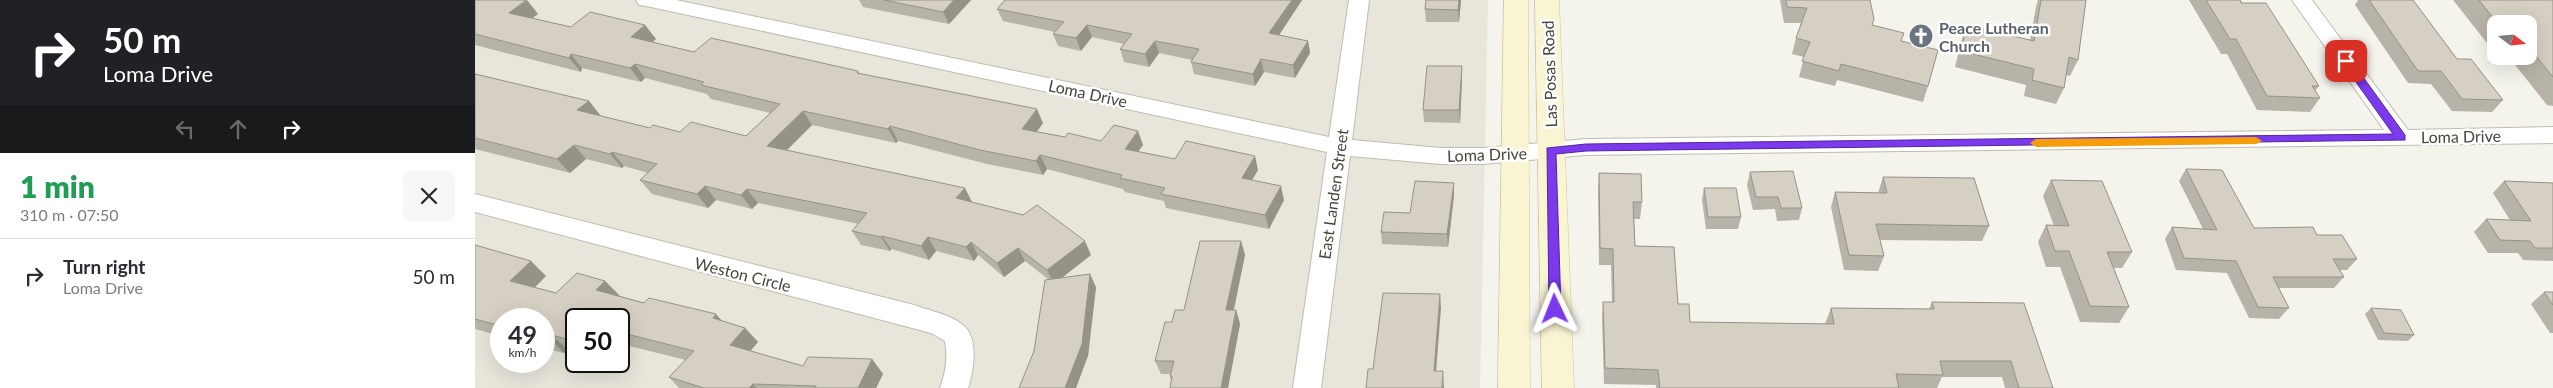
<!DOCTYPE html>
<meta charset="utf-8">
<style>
:root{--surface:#fff;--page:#f7f7f7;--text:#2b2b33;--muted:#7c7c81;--line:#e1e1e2}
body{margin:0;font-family:Lato,sans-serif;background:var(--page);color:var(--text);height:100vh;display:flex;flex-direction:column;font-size:19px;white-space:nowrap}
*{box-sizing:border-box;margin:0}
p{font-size:16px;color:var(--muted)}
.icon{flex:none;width:28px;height:28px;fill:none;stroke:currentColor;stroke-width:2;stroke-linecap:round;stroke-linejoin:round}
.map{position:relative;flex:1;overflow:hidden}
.side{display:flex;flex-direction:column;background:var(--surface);width:475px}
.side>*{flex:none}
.guide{background:#202124;color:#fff;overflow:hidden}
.needle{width:32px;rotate:106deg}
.controls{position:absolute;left:2012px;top:15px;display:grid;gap:10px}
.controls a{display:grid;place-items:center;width:50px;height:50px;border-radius:10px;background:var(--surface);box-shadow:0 5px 20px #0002;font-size:25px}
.speed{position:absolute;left:15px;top:308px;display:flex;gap:10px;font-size:25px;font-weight:700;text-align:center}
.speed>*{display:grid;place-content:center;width:65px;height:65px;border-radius:50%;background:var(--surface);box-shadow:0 5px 20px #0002;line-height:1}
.speed small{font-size:12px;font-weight:400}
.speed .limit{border:2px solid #111;border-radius:8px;background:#fff;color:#111}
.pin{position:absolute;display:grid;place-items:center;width:42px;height:42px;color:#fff;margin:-21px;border-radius:10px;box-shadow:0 2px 8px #0006}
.me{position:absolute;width:55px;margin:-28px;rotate:358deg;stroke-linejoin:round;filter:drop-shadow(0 0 4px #0008)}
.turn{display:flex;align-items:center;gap:18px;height:105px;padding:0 20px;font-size:22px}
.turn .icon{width:65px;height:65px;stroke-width:2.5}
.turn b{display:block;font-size:35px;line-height:42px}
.lanes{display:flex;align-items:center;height:48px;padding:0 20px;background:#0003;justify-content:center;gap:25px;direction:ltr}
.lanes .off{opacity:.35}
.round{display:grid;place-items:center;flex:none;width:52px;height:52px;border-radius:10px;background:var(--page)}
.head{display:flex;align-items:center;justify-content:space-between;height:85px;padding:0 20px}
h1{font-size:30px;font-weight:800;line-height:38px;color:#1e9e55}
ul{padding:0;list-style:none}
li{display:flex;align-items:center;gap:15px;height:75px;padding:0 20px;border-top:1px solid var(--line)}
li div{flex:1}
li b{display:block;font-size:19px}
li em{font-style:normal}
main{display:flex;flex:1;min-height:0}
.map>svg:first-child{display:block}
.residential{fill:#e8e5db;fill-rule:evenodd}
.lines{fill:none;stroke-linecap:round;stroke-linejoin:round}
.street-casing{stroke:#bfbcb0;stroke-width:2}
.secondary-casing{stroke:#ccc69f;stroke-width:1}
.street{fill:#fff;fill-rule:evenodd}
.secondary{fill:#f9f5d2;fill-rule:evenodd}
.wall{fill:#b7b3a8}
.shaded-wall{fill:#959288}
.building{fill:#d5d0c3;stroke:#959288}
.route{fill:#7c3aed;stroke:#51269a}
.slow{fill:#f59e0b}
.labels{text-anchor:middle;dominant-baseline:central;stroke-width:5;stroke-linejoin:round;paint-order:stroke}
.worship-label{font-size:16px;font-weight:bold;fill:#5b616d;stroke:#fff;text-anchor:start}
.street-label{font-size:16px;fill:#48453b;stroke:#fff}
</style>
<main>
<section class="side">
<div class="guide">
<div class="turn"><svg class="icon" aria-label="right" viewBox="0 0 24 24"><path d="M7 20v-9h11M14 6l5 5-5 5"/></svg><div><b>50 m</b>Loma Drive</div></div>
<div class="lanes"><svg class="icon off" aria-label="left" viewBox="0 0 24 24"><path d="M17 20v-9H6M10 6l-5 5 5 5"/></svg><svg class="icon off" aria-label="ahead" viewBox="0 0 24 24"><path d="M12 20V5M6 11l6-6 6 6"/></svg><svg class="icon" aria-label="right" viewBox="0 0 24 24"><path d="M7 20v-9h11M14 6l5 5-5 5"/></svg></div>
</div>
<div class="head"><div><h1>1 min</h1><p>310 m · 07:50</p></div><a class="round"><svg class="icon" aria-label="close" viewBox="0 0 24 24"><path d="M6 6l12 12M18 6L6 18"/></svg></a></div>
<ul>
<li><svg class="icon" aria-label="right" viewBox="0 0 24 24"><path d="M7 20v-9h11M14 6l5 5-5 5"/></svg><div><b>Turn right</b><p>Loma Drive</p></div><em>50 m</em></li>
</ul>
</section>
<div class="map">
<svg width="2078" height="388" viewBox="0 0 2078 388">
<rect width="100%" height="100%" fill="#f4f3ec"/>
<path class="residential" d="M0 0H1013L1005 388H0ZM26 319H69V361H26ZM101 319H144V361H101Z"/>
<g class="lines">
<defs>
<g id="street">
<polygon points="161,0 201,0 854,137 874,0 894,0 877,140 966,148 1008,148 1111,139 1909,130 1817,0 1837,0 1933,130 2078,127 2078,143 1111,155 1008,164 966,164 875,156 846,388 818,388 852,152 171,6 164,5"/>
<path d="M0 194 439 305C455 311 478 315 490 327 504 341 498 372 493 388H465C471 372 473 358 470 341L456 333 0 212Z"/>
</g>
<g id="secondary">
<polygon points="1029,0 1053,0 1055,388 1023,388"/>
<polygon points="1060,0 1084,0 1099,388 1067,388"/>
</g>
</defs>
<use href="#street" class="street-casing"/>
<use href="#secondary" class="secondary-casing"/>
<use href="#street" class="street"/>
<use href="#secondary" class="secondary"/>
</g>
<g class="wall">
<polygon points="0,0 63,14 57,18 96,27 170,25 181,39 177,42 219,52 383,71 384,73 568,123 562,132 590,137 668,145 663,151 700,159 783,170 777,180 809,200 794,229 691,208 689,201 650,192 648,189 572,169 568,175 512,164 423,141 421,143 337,125 312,150 497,202 616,255 586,278 621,287 613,356 559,351 573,279 550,261 529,277 503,255 499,261 461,251 454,260 416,249 415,251 386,245 377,231 384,224 283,203 277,209 241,200 233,208 177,194 165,180 173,173 149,166 147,168 111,159 95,173 0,149 0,74 114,101 125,115 124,116 175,128 205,132 271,136 295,113 236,99 232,94 170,78 166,82 107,68 106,72 0,45"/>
<polygon points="384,0 496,0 474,24 388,7"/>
<polygon points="530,0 827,0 804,35 833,41 835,53 820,78 789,72 780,86 719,74 716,62 717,60 684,53 674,67 649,62 645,49 649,44 617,37 606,51 583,46 578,34 580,32 528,21 522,9"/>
<polygon points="986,0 984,22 951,22 950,9"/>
<polygon points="1305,0 1395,0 1398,25 1426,41 1453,86 1448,102 1362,80 1360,86 1324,77 1329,57 1317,54 1321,38 1326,23 1309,23"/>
<polygon points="1563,0 1611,0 1603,60 1595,76 1591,75 1589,88 1581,104 1549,96 1551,85 1480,67 1486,42 1492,25 1555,40 1561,7"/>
<polygon points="1714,0 1765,0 1844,86 1840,91 1845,98 1835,112 1782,110 1752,54 1746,54"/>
<polygon points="1883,0 1938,0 1982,59 2028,100 2017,112 1977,111 1956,84 1933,83 1880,5"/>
<polygon points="1978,0 2078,0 2078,106 2072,105 2033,56 2054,56 2054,24 2021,24 2021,44 2012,43"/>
<polygon points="987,66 987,79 985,123 949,122 948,110"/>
<polygon points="1711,169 1779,228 1842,235 1882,259 1872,270 1865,270 1869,277 1859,288 1804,288 1814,308 1804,319 1774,318 1752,273 1701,270 1690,239 1697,227 1728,229 1704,181"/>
<polygon points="1275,172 1327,208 1324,220 1302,221 1300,209 1278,210 1272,185"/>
<polygon points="1124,173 1167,202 1165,219 1159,219 1160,246 1203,304 1215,322 1350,324 1356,308 1454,309 1457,302 1578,388 1530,388 1527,377 1467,377 1462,388 1181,388 1181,385 1129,384 1127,318 1128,302 1137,302 1136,265 1124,265 1123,189"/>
<polygon points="1408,177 1514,226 1507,241 1405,240 1409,256 1403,271 1369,270 1356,207 1360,192 1403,193"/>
<polygon points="1576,180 1657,252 1647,268 1639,268 1654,307 1644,323 1605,322 1585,267 1571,267 1563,242 1571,225 1579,226 1568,196"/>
<polygon points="2029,181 2078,183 2078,261 2048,260 2043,253 2013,253 1999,232 2011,219 2035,220 2018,193"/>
<polygon points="1229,188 1266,217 1263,229 1231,229 1227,200"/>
<polygon points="979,195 973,247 907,244 906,232 935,213"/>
<polygon points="766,241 770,255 758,310 761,310 765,324 753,388 695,388 696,380 695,376 696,374 686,374 680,361 697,322 709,310"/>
<polygon points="0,245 71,276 60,287 81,293 130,281 145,296 169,303 247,321 270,328 283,342 275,351 328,366 397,359 408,374 401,388 204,388 194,377 211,360 146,344 144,346 144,319 101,319 101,352 93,350 89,353 69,348 69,319 26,319 26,336 0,329"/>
<polygon points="2069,292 2078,292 2078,333 2075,333 2056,304"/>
<polygon points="1896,308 1939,335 1933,341 1903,340 1890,314"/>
</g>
<g class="shaded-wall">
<polygon points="52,0 63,14 45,27 34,13"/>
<polygon points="479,0 496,0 474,24 468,12"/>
<polygon points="817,0 827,0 797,46 794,33"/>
<polygon points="984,0 986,0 984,22 983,10"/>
<polygon points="170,25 181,39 167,51 156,37"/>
<polygon points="612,25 617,37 606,51 601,38"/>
<polygon points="680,41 684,53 674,67 670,54"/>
<polygon points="833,41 835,53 820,78 818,65"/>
<polygon points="96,54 107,68 106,72 94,58"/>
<polygon points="786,59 789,72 780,86 778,74"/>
<polygon points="160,64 170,78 166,82 155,68"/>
<polygon points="987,66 987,79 985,123 984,110"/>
<polygon points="114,101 125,115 114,124 102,110"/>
<polygon points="562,109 568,123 553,143 547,129"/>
<polygon points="328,111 337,125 302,160 292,146"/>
<polygon points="415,126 423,141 421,143 413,129"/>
<polygon points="663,131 668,145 655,163 650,149"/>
<polygon points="99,145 111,159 95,173 82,159"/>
<polygon points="137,152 149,166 147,168 135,154"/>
<polygon points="565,155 572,169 568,175 561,161"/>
<polygon points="780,156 783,170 770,192 767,178"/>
<polygon points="979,183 979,195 973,247 972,234"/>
<polygon points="230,186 241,200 233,208 222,194"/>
<polygon points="806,186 809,200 794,229 790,215"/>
<polygon points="490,188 497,202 488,212 481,198"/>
<polygon points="272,189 283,203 277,209 266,195"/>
<polygon points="407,236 416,249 415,251 406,237"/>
<polygon points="453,237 461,251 454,260 446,246"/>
<polygon points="610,241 616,255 579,284 572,270"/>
<polygon points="766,241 770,255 756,324 751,310"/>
<polygon points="496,242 503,255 499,261 491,247"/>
<polygon points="543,248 550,261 529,277 522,263"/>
<polygon points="56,261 71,276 51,296 35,281"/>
<polygon points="615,274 621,287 613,356 601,388 590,388"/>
<polygon points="130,281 145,296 121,290"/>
<polygon points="965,294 966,308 960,385 959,371"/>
<polygon points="761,310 765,324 753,388 746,388"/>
<polygon points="241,314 254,329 238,318"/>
<polygon points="270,328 283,342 268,360 255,345"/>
<polygon points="77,335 93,350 89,353 74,338"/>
<polygon points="397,359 408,374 401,388 383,388"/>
<polygon points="968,371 969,388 967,388"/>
<polygon points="278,384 282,388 274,388"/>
</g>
<g class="building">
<polygon points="0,0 51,0 34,13 96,27 115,12 170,25 156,37 219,52 236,38 383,71 382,73 562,109 547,129 590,137 593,133 626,141 639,125 663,131 650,149 700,159 711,141 780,156 767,178 806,186 790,215 686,194 690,188 645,178 647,175 565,155 561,161 505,150 415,126 413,129 328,111 292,146 490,188 481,198 548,215 562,205 610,241 572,270 543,248 522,263 496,242 491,247 453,237 446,246 407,236 406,237 377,231 392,213 272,189 266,195 230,186 222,194 165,180 182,164 137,152 135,154 99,145 82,159 0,138 0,74 114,101 102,110 175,128 178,125 205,132 216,122 271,136 305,104 226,85 229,82 160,64 155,68 96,54 94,58 0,34"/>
<polygon points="409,0 479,0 468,12"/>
<polygon points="530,0 817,0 794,33 833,41 818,65 786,59 778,74 716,62 724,49 680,41 670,54 645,49 657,34 612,25 601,38 578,34 589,22 522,9"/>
<polygon points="951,0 984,0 983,10 950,9"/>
<polygon points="1311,0 1395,0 1399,19 1397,25 1429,33 1426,41 1463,50 1453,86 1366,64 1364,71 1327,61 1335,42 1321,38 1332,8 1312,7"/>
<polygon points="1566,0 1611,0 1603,60 1594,57 1589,88 1557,80 1559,69 1486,51 1492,25 1559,41"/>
<polygon points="1731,0 1765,0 1766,3 1791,3 1844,86 1837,86 1845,98 1792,96 1761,39 1755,39"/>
<polygon points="1894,0 1938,0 1982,59 1996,59 2028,100 1987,99 1966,71 1943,71"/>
<polygon points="2004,0 2078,0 2078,77 2054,47 2054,24 2023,24"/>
<polygon points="952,66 987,66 984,110 948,110"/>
<polygon points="1711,169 1747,170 1779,228 1838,227 1842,235 1867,235 1882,259 1858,259 1869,277 1798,277 1814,308 1783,307 1761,261 1709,258 1697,227 1742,230"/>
<polygon points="1318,171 1327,208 1306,208 1303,197 1281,197 1275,172"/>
<polygon points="1124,173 1166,174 1167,202 1158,202 1160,246 1199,247 1203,304 1214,304 1215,322 1359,324 1356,308 1459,309 1457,302 1549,303 1578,388 1544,388 1536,361 1465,361 1468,375 1421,374 1424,388 1185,388 1183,370 1130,368 1128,302 1139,302 1138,249 1125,248"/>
<polygon points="1408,177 1499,178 1514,226 1401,224 1409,256 1374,255 1360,192 1412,193"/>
<polygon points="1576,180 1627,181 1657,252 1632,252 1654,307 1615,306 1594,251 1580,251 1571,225 1594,226"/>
<polygon points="940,181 979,183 972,234 906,232 909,212 935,213"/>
<polygon points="2029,181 2078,183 2078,248 2060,248 2055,241 2025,240 2011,219 2056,221"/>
<polygon points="1229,188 1261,188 1266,217 1233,217"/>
<polygon points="725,241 766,241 751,310 761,310 746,388 695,388 697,376 695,376 699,361 680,361 690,322 697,322 700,310 709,310"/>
<polygon points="0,245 56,261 35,281 81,293 102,273 130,281 121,290 169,303 174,298 241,314 238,318 270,328 255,345 328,366 333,357 397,359 383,388 340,388 341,386 278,384 274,388 229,388 194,377 219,351 144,332 144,319 101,319 101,342 77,335 74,338 69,337 69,319 26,319 26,326 0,319"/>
<polygon points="615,274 607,344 590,388 544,388 559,351 570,280"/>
<polygon points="2069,292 2078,292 2078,305"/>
<polygon points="908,293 965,294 959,371 968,371 967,388 891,388 893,369 898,369"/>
<polygon points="1896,308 1926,310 1939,335 1909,333"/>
</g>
<polygon class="route" points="1871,58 1875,59 1930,135 1930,140 1111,151 1081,154 1086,309 1080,314 1074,309 1072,148 1111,144 1918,134 1866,61"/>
<polygon class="slow" points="1781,137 1787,141 1781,144 1561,147 1555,143 1561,139"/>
<defs>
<symbol id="church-disc" viewBox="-11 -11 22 22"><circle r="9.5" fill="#6b7280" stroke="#fff"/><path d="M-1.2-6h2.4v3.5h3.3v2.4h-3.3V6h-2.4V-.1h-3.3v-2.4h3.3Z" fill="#fff"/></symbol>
</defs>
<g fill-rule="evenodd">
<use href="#church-disc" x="1432" y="22" width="28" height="28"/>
</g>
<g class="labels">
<g class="worship-label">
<text x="1464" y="27">Peace Lutheran<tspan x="1464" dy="18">Church</tspan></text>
</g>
<g class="street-label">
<text transform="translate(1074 74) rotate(-92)">Las Posas Road</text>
<text transform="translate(613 93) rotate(12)">Loma Drive</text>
<text transform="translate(1986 136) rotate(-1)">Loma Drive</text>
<text transform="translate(1012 154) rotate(-2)">Loma Drive</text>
<text transform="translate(858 194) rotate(-82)">East Landen Street</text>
<text transform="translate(268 274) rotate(14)">Weston Circle</text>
</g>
</g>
</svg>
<div class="controls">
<a><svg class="needle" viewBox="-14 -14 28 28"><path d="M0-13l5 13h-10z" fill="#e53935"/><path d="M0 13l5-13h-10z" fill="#7c7c81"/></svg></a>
</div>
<div class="speed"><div>49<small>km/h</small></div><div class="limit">50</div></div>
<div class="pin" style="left:1871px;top:61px;background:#d93025"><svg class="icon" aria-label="arrive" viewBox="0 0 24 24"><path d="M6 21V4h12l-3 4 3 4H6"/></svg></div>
<svg class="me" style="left:1080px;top:309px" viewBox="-20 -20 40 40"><path d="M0-17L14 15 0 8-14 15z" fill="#7c3aed" stroke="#fff" stroke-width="4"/></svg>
</div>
</main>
